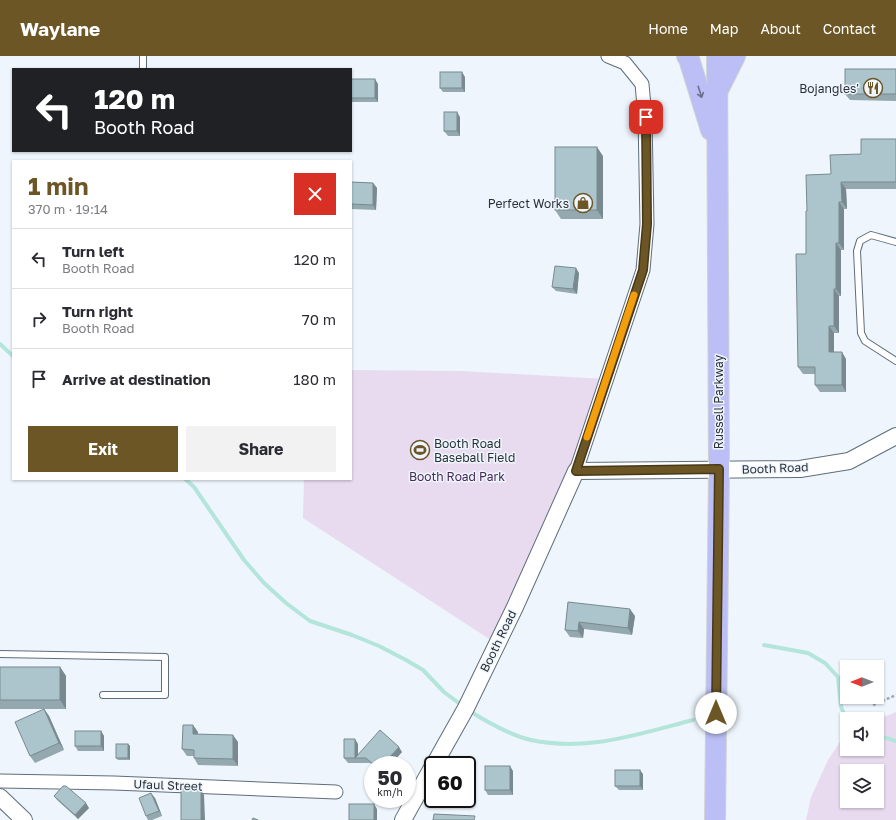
<!DOCTYPE html>
<meta charset="utf-8">
<style>
:root{--surface:#fff;--page:#f2f2f3;--text:#2b2b33;--muted:#7c7c81;--line:#e1e1e2;--accent:#6d5626}
body{margin:0;font-family:"Golos Text",sans-serif;background:var(--page);color:var(--text);height:100vh;display:flex;flex-direction:column;font-size:15px;white-space:nowrap}
*{box-sizing:border-box;margin:0}
p{font-size:13px;color:var(--muted)}
.icon{flex:none;width:22px;height:22px;fill:none;stroke:currentColor;stroke-width:2;stroke-linecap:round;stroke-linejoin:round}
.map{position:relative;flex:1;overflow:hidden}
.details{position:absolute;left:12px;top:104px;width:340px;height:320px;display:flex;flex-direction:column;background:var(--surface);border-radius:0px;box-shadow:0 1px 3px #0004}
.details>*{flex:none}
.guide{position:absolute;left:12px;top:12px;width:340px;height:84px;border-radius:0px;box-shadow:0 1px 3px #0004;background:#202124;color:#fff;overflow:hidden}
.needle{width:26px;rotate:270deg}
.controls{position:absolute;left:840px;top:604px;display:grid;gap:8px}
.controls a{display:grid;place-items:center;width:44px;height:44px;border-radius:0px;background:var(--surface);box-shadow:0 1px 3px #0004;font-size:20px}
.speed{position:absolute;left:364px;top:700px;display:flex;gap:8px;font-size:20px;font-weight:700;text-align:center}
.speed>*{display:grid;place-content:center;width:52px;height:52px;border-radius:50%;background:var(--surface);box-shadow:0 1px 3px #0004;line-height:1}
.speed small{font-size:10px;font-weight:400}
.speed .limit{border:2px solid #111;border-radius:6px;background:#fff;color:#111}
.pin{position:absolute;display:grid;place-items:center;width:34px;height:34px;color:#fff;margin:-17px;border-radius:8px;box-shadow:0 2px 6px #0006}
.me{position:absolute;width:44px;margin:-22px;rotate:0deg;stroke-linejoin:round;filter:drop-shadow(0 0 3px #0008)}
.turn{display:flex;align-items:center;gap:14px;height:84px;padding:0 16px;font-size:18px}
.turn .icon{width:52px;height:52px;stroke-width:2.5}
.turn b{display:block;font-size:28px;line-height:34px}
.round{display:grid;place-items:center;flex:none;width:42px;height:42px;border-radius:0px;background:var(--page)}
.overview{display:flex;align-items:center;justify-content:space-between;height:68px;padding:0 16px}
h1{font-size:24px;font-weight:700;line-height:30px;color:var(--accent)}
.button{display:flex;gap:8px;margin-top:auto;padding:8px 16px}
.button a{flex:1;height:46px;border-radius:0px;background:var(--accent);color:#fff;font-size:16px;font-weight:700;line-height:46px;text-align:center}
.button a+a{background:var(--page);color:var(--text)}
ul{padding:0;list-style:none}
li{display:flex;align-items:center;gap:12px;height:60px;padding:0 16px;border-top:1px solid var(--line)}
li div{flex:1}
li b{display:block;font-size:15px}
li em{font-style:normal}
header{display:flex;align-items:center;gap:24px;box-sizing:border-box;height:56px;padding:0 20px;background:var(--accent);color:#fff}
header strong{font-size:19px}
nav{display:flex;gap:22px;margin-inline-start:auto;font-size:14px}
.map>svg:first-child{display:block}
.green{fill:#e8dbf0;fill-rule:evenodd}
.lines{fill:none;stroke-linecap:round;stroke-linejoin:round}
.stream{stroke:#b4e5db;stroke-width:4}
.service-casing{stroke:#5e6d7c;stroke-width:8}
.minor-casing{stroke:#5e6d7c;stroke-width:15}
.tertiary-casing{stroke:#5e6d7c;stroke-width:18}
.primary-casing{stroke:#d0d2d3;stroke-width:22}
.path{stroke:#a3aab1;stroke-width:2.5;stroke-dasharray:3 2;stroke-linecap:butt}
.service{stroke:#fff;stroke-width:6}
.minor{stroke:#fff;stroke-width:13}
.tertiary{stroke:#fff;stroke-width:16}
.primary{stroke:#bbbff5;stroke-width:20}
.wall{fill:#94a9af}
.shaded-wall{fill:#788a8f}
.building{fill:#acc5cc;stroke:#788a8f}
.oneway{stroke:#6b718c}
.route-casing{stroke:#473819;stroke-width:10}
.route{stroke:#6d5626;stroke-width:7}
.slow{stroke:#f59e0b;stroke-width:7}
.labels{text-anchor:middle;dominant-baseline:central;stroke-width:3;stroke-linejoin:round;paint-order:stroke}
.poi-label{font-size:12px;fill:#2a3137;stroke:#eef5fc;text-anchor:end}
.street-label{font-size:12px;fill:#2a3137;stroke:#eef5fc}
.park-label{font-size:12px;fill:#462a56;stroke:#eef5fc}
</style>
<header>
<strong>Waylane</strong>
<nav><a>Home</a><a>Map</a><a>About</a><a>Contact</a></nav>
</header>
<div class="map">
<svg width="896" height="764" viewBox="0 0 896 764">
<rect width="100%" height="100%" fill="#eef5fc"/>
<g class="green">
<polygon points="351,314 461,315 606,323 576,415 497,588 303,462 304,423 351,423"/>
<path d="M896 656V764H806L811 741 828 704 846 677 847 693H877V664ZM847 715H877V745H847Z"/>
</g>
<g class="lines">
<g class="stream">
<polyline points="0,288 13,300"/>
<polyline points="185,423 194,431 244,504 264,527 286,547 310,565 352,579 379,590 406,604 423,614 444,636 460,648"/>
<polyline points="764,589 808,597 825,607 838,621 841,651 847,664"/>
<path d="M468 654C487 666 509 679 531 684 588 696 639 678 693 664"/>
<polyline points="877,679 896,685"/>
</g>
<defs>
<g id="service">
<polyline points="143,0 143,13"/>
<polyline points="896,186 871,179 860,185 857,195 861,277 865,285 896,305"/>
<polyline points="0,598 165,601 165,639 103,639"/>
</g>
<g id="minor">
<polyline points="576,415 643,214 647,168 645,61 642,28 625,7 608,0"/>
<polyline points="0,725 114,727 336,736"/>
</g>
<g id="tertiary">
<polyline points="434,709 466,652 515,551 576,415 800,413 849,405 896,380"/>
<polyline points="0,741 24,764"/>
<polyline points="403,764 433,710"/>
</g>
<g id="primary">
<polyline points="687,0 689,3 711,74"/>
<polyline points="719,32 735,0"/>
<polyline points="715,764 719,413 717,0"/>
</g>
</defs>
<use href="#service" class="service-casing"/>
<use href="#minor" class="minor-casing"/>
<use href="#tertiary" class="tertiary-casing"/>
<use href="#primary" class="primary-casing"/>
<polyline class="path" points="873,649 896,639"/>
<use href="#service" class="service"/>
<use href="#minor" class="minor"/>
<use href="#tertiary" class="tertiary"/>
<use href="#primary" class="primary"/>
</g>
<g class="wall">
<polygon points="896,13 896,45 850,44 845,38"/>
<polygon points="465,21 465,36 443,36 440,32"/>
<polygon points="351,23 378,28 378,46 351,46"/>
<polygon points="460,61 460,80 448,80 444,75"/>
<polygon points="896,83 896,133 846,133 847,153 844,153 844,194 841,194 841,240 839,240 839,277 834,277 834,296 846,303 846,336 820,336 815,329 815,318 803,318 798,311 806,198 807,155 831,118"/>
<polygon points="603,100 603,163 561,163 555,154"/>
<polygon points="351,126 373,127 377,132 376,154 351,153"/>
<polygon points="579,217 577,238 556,235 552,231"/>
<polygon points="568,546 635,560 632,579 584,573 583,582 570,581 565,574"/>
<polygon points="0,611 60,611 66,620 66,653 44,653 49,660 64,694 35,707 30,700 43,653 0,653"/>
<polygon points="101,675 104,680 104,695 78,695 75,690"/>
<polygon points="198,676 197,678 238,686 238,710 198,709 194,702 194,700 187,700 182,693"/>
<polygon points="128,688 130,690 130,704 118,704 116,702"/>
<polygon points="358,688 358,699 402,696 390,709 386,706 383,709 373,709 373,710 370,707 348,707 344,702"/>
<polygon points="513,715 513,739 488,739 485,734"/>
<polygon points="643,718 643,734 619,734 615,730"/>
<polygon points="54,740 89,752 78,763 57,744"/>
<polygon points="155,742 162,760 152,764 148,764 146,760"/>
</g>
<g class="shaded-wall">
<polygon points="462,16 465,21 465,36 462,32"/>
<polygon points="375,23 378,28 378,46 375,42"/>
<polygon points="457,56 460,61 460,80 457,75"/>
<polygon points="597,91 603,100 603,163 597,154"/>
<polygon points="841,126 846,133 847,153 842,146"/>
<polygon points="373,127 377,132 376,154 373,149"/>
<polygon points="839,146 844,153 844,194 839,187"/>
<polygon points="836,187 841,194 841,240 836,233"/>
<polygon points="576,212 579,217 577,238 573,233"/>
<polygon points="834,233 839,240 839,277 834,270"/>
<polygon points="829,270 834,277 834,303 829,296"/>
<polygon points="842,296 846,303 846,336 842,329"/>
<polygon points="630,553 635,560 632,579 628,572"/>
<polygon points="579,566 584,573 583,582 578,575"/>
<polygon points="60,611 66,620 66,653 60,644"/>
<polygon points="44,653 49,660 64,694 59,687"/>
<polygon points="193,669 198,676 197,685 193,678"/>
<polygon points="101,675 104,680 104,695 101,690"/>
<polygon points="233,679 238,686 238,710 233,703"/>
<polygon points="355,683 358,688 358,702 355,702"/>
<polygon points="128,688 130,690 130,704 128,702"/>
<polygon points="399,691 402,696 390,709 387,704"/>
<polygon points="383,701 386,706 383,709 375,709"/>
<polygon points="510,710 513,715 513,739 510,734"/>
<polygon points="640,714 643,718 643,734 640,730"/>
<polygon points="201,734 204,739 205,764 201,764"/>
<polygon points="151,737 155,742 162,760 159,755"/>
<polygon points="86,747 89,752 78,763 75,759"/>
<polygon points="374,748 377,753 377,764 374,764"/>
</g>
<g class="building">
<rect x="845" y="13" width="51" height="25"/>
<rect x="440" y="16" width="22" height="16"/>
<rect x="351" y="23" width="24" height="19"/>
<rect x="444" y="56" width="13" height="19"/>
<polygon points="861,83 896,83 896,126 841,126 842,146 839,146 839,187 836,187 836,233 834,233 834,270 829,270 829,296 842,296 842,329 815,329 815,311 798,311 796,198 806,198 806,155 807,155 806,119 831,118 830,99 861,98"/>
<rect x="555" y="91" width="42" height="63"/>
<polygon points="351,126 373,127 373,149 351,148"/>
<polygon points="555,210 576,212 573,233 552,231"/>
<polygon points="568,546 630,553 628,572 579,566 578,575 565,574"/>
<rect x="0" y="611" width="60" height="33"/>
<polygon points="44,653 59,687 30,700 15,666"/>
<polygon points="183,669 193,669 193,678 233,679 233,703 194,702 194,694 182,693"/>
<polygon points="380,674 399,691 387,704 383,701 375,709 374,709 366,702 344,702 344,683 355,683 355,702"/>
<rect x="75" y="675" width="26" height="15"/>
<rect x="116" y="688" width="12" height="14"/>
<rect x="485" y="710" width="25" height="24"/>
<rect x="615" y="714" width="25" height="16"/>
<polygon points="63,730 66,730 86,747 75,759 54,740"/>
<polygon points="181,733 201,734 201,764 181,764"/>
<polygon points="151,737 159,755 146,760 139,742"/>
<rect x="349" y="748" width="25" height="16"/>
<polygon points="434,758 475,760 474,764 433,764"/>
<polygon points="253,762 258,764 252,764"/>
</g>
<defs><path id="oneway-shaft" d="M-6 0H5M1.5-3L5.5 0L1.5 3" fill="none" stroke-width="1.6" stroke-linecap="round" stroke-linejoin="round"/></defs>
<use class="oneway" href="#oneway-shaft" transform="translate(700 36) rotate(72)"/>
<g class="lines">
<defs>
<polyline id="route" points="646,61 647,168 643,214 576,415 719,413 716,657"/>
</defs>
<use href="#route" class="route-casing"/>
<use href="#route" class="route"/>
<polyline class="slow" points="587,381 634,239"/>
</g>
<defs>
<symbol id="restaurant-ring" viewBox="-11 -11 22 22"><circle r="9.5" fill="#eef5fc" stroke="#6d5626" stroke-width="1.5"/><path d="M-5-6h1v4h1v-4h1v4h1v-4h1v5L-1.5 .5V6h-2V.5L-5-1ZM5-6V6H3V1.5H1.5Q1.5-4 5-6Z" fill="#6d5626"/></symbol>
<symbol id="shop-ring" viewBox="-11 -11 22 22"><circle r="9.5" fill="#eef5fc" stroke="#6d5626" stroke-width="1.5"/><path d="M-5-2.5h2.3a2.7 3.5 0 0 1 5.4 0H5L5.5 6h-11ZM-1.5-2.5h3a1.5 2.3 0 0 0-3 0Z" fill="#6d5626"/></symbol>
<symbol id="stadium-ring" viewBox="-11 -11 22 22"><circle r="9.5" fill="#eef5fc" stroke="#6d5626" stroke-width="1.5"/><path d="M0-5a6.5 5 0 1 0 0 10a6.5 5 0 1 0 0-10ZM-3.5-1.8h7v3.6h-7Z" fill="#6d5626"/></symbol>
</defs>
<g fill-rule="evenodd">
<use href="#restaurant-ring" x="862" y="21" width="22" height="22"/>
<use href="#shop-ring" x="572" y="136" width="22" height="22"/>
<use href="#stadium-ring" x="409" y="383" width="22" height="22"/>
</g>
<g class="labels">
<g class="poi-label">
<text x="859" y="32">Bojangles'</text>
<text x="569" y="147">Perfect Works</text>
<text x="434" y="387" text-anchor="start">Booth Road<tspan x="434" dy="14">Baseball Field</tspan></text>
</g>
<g class="street-label">
<text transform="translate(718 346) rotate(-90)">Russell Parkway</text>
<text transform="translate(775 412) rotate(-2)">Booth Road</text>
<text transform="translate(498 585) rotate(-64)">Booth Road</text>
<text transform="translate(168 729) rotate(2)">Ufaul Street</text>
</g>
<g class="park-label">
<text x="457" y="420">Booth Road Park</text>
</g>
</g>
</svg>
<div class="controls">
<a><svg class="needle" viewBox="-14 -14 28 28"><path d="M0-13l5 13h-10z" fill="#e53935"/><path d="M0 13l5-13h-10z" fill="#7c7c81"/></svg></a>
<a><svg class="icon" aria-label="sound" viewBox="0 0 24 24"><path d="M4 9h4l5-4v14l-5-4H4zM17 9q2 3 0 6"/></svg></a>
<a><svg class="icon" aria-label="layers" viewBox="0 0 24 24"><path d="M12 4l9 5-9 5-9-5zM3 14l9 5 9-5"/></svg></a>
</div>
<div class="speed"><div>50<small>km/h</small></div><div class="limit">60</div></div>
<div class="pin" style="left:646px;top:61px;background:#d93025"><svg class="icon" aria-label="arrive" viewBox="0 0 24 24"><path d="M6 21V4h12l-3 4 3 4H6"/></svg></div>
<svg class="me" style="left:716px;top:657px" viewBox="-20 -20 40 40"><circle r="19" fill="#fff"/><path d="M0-13L10 11 0 6-10 11z" fill="#6d5626"/></svg>
<div class="guide">
<div class="turn"><svg class="icon" aria-label="left" viewBox="0 0 24 24"><path d="M17 20v-9H6M10 6l-5 5 5 5"/></svg><div><b>120 m</b>Booth Road</div></div>
</div>
<section class="details">
<div class="overview"><div><h1>1 min</h1><p>370 m · 19:14</p></div><a class="round" style="background:#d93025;color:#fff"><svg class="icon" aria-label="close" viewBox="0 0 24 24"><path d="M6 6l12 12M18 6L6 18"/></svg></a></div>
<ul>
<li><svg class="icon" aria-label="left" viewBox="0 0 24 24"><path d="M17 20v-9H6M10 6l-5 5 5 5"/></svg><div><b>Turn left</b><p>Booth Road</p></div><em>120 m</em></li>
<li><svg class="icon" aria-label="right" viewBox="0 0 24 24"><path d="M7 20v-9h11M14 6l5 5-5 5"/></svg><div><b>Turn right</b><p>Booth Road</p></div><em>70 m</em></li>
<li><svg class="icon" aria-label="arrive" viewBox="0 0 24 24"><path d="M6 21V4h12l-3 4 3 4H6"/></svg><div><b>Arrive at destination</b></div><em>180 m</em></li>
</ul>
<div class="button"><a>Exit</a><a>Share</a></div>
</section>
</div>
